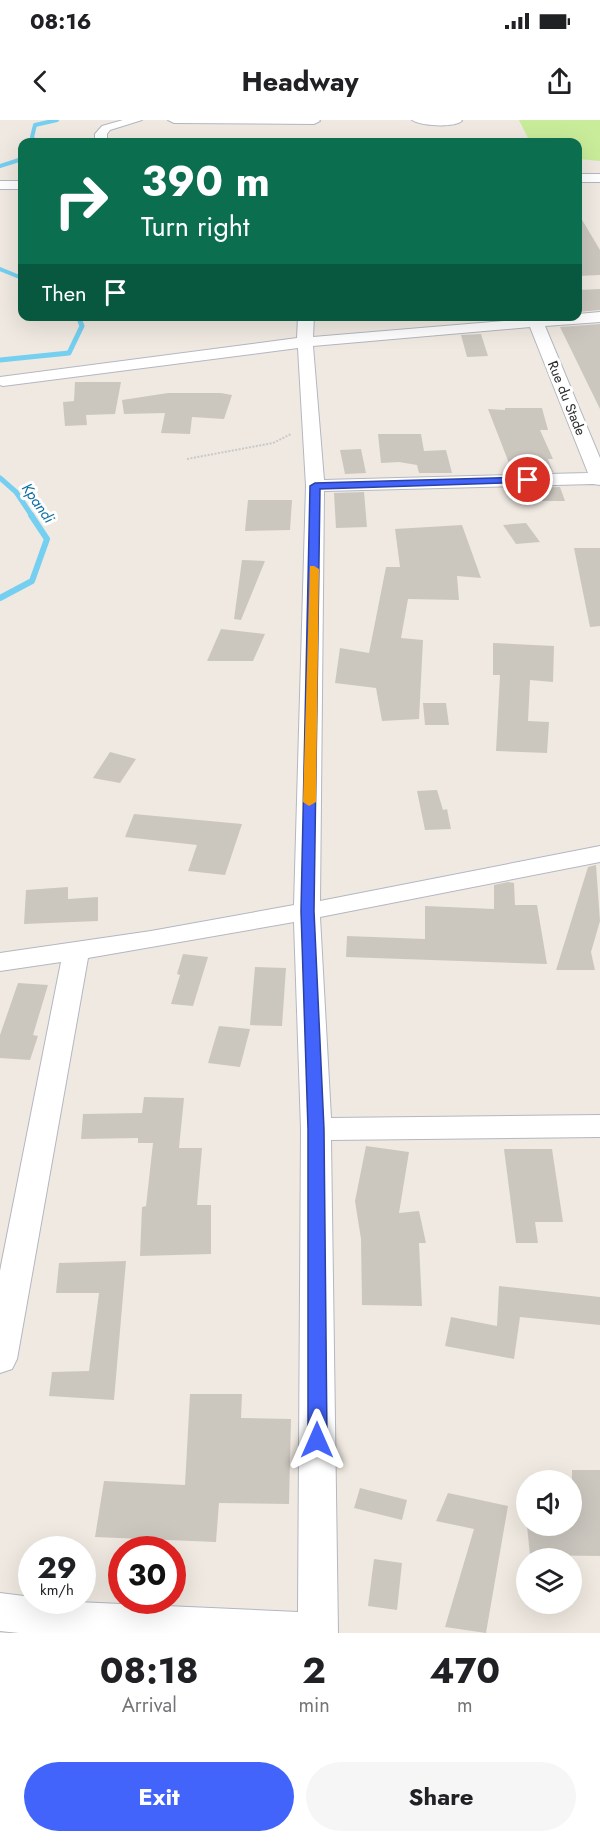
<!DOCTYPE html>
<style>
:root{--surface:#fff;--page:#f6f6f6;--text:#202124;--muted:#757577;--accent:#4264fb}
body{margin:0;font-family:Jost,sans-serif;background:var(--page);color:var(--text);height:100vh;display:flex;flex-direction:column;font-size:22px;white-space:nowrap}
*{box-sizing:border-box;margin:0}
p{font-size:20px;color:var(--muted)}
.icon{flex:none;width:33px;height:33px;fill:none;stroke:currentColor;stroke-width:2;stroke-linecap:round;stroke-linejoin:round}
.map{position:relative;height:1513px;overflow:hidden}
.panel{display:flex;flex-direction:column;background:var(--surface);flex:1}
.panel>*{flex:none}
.guide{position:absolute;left:18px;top:18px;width:564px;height:183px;border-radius:12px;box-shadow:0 6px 24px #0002;background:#0b6e4f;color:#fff;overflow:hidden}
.buttons{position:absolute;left:516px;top:1350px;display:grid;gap:12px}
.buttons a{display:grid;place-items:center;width:66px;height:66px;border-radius:50%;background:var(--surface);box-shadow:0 6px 24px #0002;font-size:30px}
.speed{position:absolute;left:18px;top:1416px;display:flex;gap:12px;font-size:30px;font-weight:700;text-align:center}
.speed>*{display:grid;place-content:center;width:78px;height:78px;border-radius:50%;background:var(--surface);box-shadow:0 6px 24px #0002;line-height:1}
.speed small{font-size:15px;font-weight:400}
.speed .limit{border:9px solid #d22;background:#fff;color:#111}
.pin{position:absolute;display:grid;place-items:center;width:51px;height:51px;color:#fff;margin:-26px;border:3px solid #fff;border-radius:50%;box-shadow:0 2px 6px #0007}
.me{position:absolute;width:66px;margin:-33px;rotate:0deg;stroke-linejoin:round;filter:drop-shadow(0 0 4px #0008)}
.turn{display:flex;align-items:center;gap:21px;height:126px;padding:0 24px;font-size:27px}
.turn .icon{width:78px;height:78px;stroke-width:2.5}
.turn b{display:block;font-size:42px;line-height:51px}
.then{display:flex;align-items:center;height:57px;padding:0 24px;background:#0003;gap:12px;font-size:22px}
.eta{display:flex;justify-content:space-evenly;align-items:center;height:102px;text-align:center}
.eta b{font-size:36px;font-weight:700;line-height:42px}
.action{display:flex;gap:12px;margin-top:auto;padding:12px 24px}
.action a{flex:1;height:69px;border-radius:36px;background:var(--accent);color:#fff;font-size:24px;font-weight:700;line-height:69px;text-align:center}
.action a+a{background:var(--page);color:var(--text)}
.status{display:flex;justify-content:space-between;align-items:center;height:42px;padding:0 30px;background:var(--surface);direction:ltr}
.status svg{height:16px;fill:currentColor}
header{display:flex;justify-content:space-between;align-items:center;height:78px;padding:0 24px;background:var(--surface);font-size:27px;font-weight:700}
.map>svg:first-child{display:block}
.pitch{fill:#c9ec9a}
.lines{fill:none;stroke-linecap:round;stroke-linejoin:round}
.stream-far2{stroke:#75cff0;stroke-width:4}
.stream-far1{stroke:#75cff0;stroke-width:5}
.stream{stroke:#75cff0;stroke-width:6}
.building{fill:#cbc7bf}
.minor-casing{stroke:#b4b7c1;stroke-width:2}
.path{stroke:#c9c9c9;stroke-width:2;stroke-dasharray:2 1.5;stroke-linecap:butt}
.minor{fill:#fff;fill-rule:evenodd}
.route{fill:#4264fb;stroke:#2b41a3;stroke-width:1.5}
.slow{fill:#f59e0b}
.labels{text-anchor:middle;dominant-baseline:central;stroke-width:6;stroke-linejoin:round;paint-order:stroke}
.far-street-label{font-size:14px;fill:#2e2e2e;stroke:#fff}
.far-water-label{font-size:15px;font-style:italic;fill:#0d6fa3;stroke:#fff}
</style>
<div class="status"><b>08:16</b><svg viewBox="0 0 49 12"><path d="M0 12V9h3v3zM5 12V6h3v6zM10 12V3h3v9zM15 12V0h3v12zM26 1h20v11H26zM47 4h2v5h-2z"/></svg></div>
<header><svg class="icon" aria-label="back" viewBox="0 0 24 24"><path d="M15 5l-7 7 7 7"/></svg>Headway<svg class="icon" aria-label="share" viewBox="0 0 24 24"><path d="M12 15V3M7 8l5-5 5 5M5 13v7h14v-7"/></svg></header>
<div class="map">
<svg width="600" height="1513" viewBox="0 0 600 1513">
<rect width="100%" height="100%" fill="#efe9e1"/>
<polygon class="pitch" points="519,0 600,0 600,41 578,39 578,22 530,22"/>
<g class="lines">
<g class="stream-far2">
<polyline points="35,22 32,17 35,5 57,0"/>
<polyline points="0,46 22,39"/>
<polyline points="0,149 22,158"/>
</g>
<g class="stream-far1">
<polyline points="0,240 69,233 82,206 78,196"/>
<polyline points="0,358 16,372 32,396"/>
</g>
<polyline class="stream" points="0,478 32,461 47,419 31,395"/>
</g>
<g class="building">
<polygon points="578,93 600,130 600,155 578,156"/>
<polygon points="600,169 600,190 578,192 578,170"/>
<polygon points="600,204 600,289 560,207"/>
<polygon points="481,214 488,236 467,237 461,215"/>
<polygon points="75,262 121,262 115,294 86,295 87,305 65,306 63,282 74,281"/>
<polygon points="168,273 221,273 232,275 224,299 192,297 190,314 161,313 165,293 124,294 122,280"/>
<polygon points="505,288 542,288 548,310 540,310 553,339 548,339 553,352 512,351 488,289 505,290"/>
<polygon points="378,314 421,314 424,331 446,330 452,353 419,353 417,345 399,342 381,343"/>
<polygon points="361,329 366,353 345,354 340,330"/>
<polygon points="560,367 565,381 538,381 533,368"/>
<polygon points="364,372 367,407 336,408 334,373"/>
<polygon points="248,380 292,380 290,410 245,411"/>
<polygon points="526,403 540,422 516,424 503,405"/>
<polygon points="462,405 481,458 457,456 459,480 408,479 401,518 423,520 419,599 382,601 376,568 335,563 340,528 369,533 386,447 400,447 395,409"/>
<polygon points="574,428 600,428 600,506 590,507"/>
<polygon points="242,440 265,441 241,500 234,499"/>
<polygon points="221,509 265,514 253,541 207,541"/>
<polygon points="493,523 554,526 553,562 530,560 528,601 549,602 547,633 496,631 500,555 493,555"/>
<polygon points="423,583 446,583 449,605 425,605"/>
<polygon points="110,632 136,639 120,663 93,658"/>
<polygon points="437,670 443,690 447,689 451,709 425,710 417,671"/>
<polygon points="134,694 242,704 225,755 188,751 197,725 125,717"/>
<polygon points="596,745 600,801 591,832 595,850 556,850 588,747"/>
<polygon points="508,762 514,763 515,785 537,785 547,844 346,837 347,816 425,819 425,786 494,789 494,765"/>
<polygon points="68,767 68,779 98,777 98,801 24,804 26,770"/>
<polygon points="183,834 208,837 193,886 171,884 180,855 177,854"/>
<polygon points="255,847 286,848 282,906 250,905"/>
<polygon points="18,863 48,865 33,915 38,916 30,940 0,938 0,915"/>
<polygon points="219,906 250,909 240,947 208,943"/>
<polygon points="144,977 184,978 179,1028 202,1028 197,1085 211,1085 211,1134 140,1136 142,1087 146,1086 153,1023 138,1023 138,1018 81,1019 83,994 142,993"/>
<polygon points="366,1026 409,1032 399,1093 419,1091 426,1123 419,1123 422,1186 362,1185 361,1119 355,1081"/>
<polygon points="504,1029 552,1029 563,1102 535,1102 538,1123 516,1123"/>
<polygon points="126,1141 114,1280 49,1276 52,1252 89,1251 99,1173 56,1173 59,1143"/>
<polygon points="499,1166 600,1177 600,1205 520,1197 514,1239 445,1226 451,1197 497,1206"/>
<polygon points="190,1274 242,1274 241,1298 291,1299 289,1384 219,1383 216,1422 95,1417 104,1361 185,1365"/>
<polygon points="572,1350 600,1350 600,1436 530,1435 527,1406 572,1406"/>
<polygon points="360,1368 407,1380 402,1400 354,1388"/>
<polygon points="448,1373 508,1386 486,1513 445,1507 474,1409 436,1401"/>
<polygon points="374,1439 402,1443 397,1490 368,1486"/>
</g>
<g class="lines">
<defs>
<g id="minor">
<polygon points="123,0 142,0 110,10 107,14 107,22 95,22 95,14 102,6"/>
<polygon points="168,0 319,0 320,1 314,4 174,3"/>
<path d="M412 0H461L462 1C453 8 421 6 412 0Z"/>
<rect x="578" y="54" width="22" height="8"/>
<rect x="0" y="61" width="22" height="8"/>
<path d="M600 192V202L545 206 600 338V365L593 364 324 371 320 781 600 726V742L320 797 331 998 600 995V1017L331 1020 338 1513H19L0 1511V1473L32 1477V1480L298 1492 301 1009 294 802 88 838 17 1239 12 1249 0 1253V1151L61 842 0 851V833L151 811 294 785 306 366 298 228 3 266 0 265V257L297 218 298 196H314L313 217 527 199 526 196H578V194ZM530 207 588 353 324 360 313 226Z"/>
</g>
</defs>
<use href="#minor" class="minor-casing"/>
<polyline class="path" points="187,339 273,323 291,314"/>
<use href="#minor" class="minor"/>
</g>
<polygon class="route" points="528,357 533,360 532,362 320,369 314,791 324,1009 327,1320 324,1326 317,1329 310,1326 308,1320 308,1009 301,791 310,366 315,363"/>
<polygon class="slow" points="310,446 314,446 319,449 316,682 309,686 303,682"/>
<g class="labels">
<g class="far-street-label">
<text transform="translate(567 278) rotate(68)">Rue du Stade</text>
</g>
<g class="far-water-label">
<text transform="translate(38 383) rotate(55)">Kpandi</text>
</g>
</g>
</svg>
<div class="buttons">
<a><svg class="icon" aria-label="sound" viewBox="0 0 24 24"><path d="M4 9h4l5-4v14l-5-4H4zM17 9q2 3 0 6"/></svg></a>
<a><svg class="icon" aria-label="layers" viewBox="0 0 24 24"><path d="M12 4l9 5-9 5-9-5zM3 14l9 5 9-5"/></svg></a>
</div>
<div class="speed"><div>29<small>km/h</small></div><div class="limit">30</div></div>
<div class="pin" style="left:528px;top:360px;background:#d93025"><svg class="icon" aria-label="arrive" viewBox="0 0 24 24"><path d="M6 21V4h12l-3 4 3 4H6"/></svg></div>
<svg class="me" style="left:317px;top:1320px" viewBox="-20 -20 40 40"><path d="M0-17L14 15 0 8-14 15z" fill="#4264fb" stroke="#fff" stroke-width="4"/></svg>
<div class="guide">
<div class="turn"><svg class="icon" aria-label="right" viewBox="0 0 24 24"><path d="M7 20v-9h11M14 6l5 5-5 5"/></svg><div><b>390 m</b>Turn right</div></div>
<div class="then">Then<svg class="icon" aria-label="arrive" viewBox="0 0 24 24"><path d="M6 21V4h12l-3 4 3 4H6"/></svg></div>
</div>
</div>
<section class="panel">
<div class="eta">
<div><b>08:18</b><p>Arrival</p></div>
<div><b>2</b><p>min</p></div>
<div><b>470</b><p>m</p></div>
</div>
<div class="action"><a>Exit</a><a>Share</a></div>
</section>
